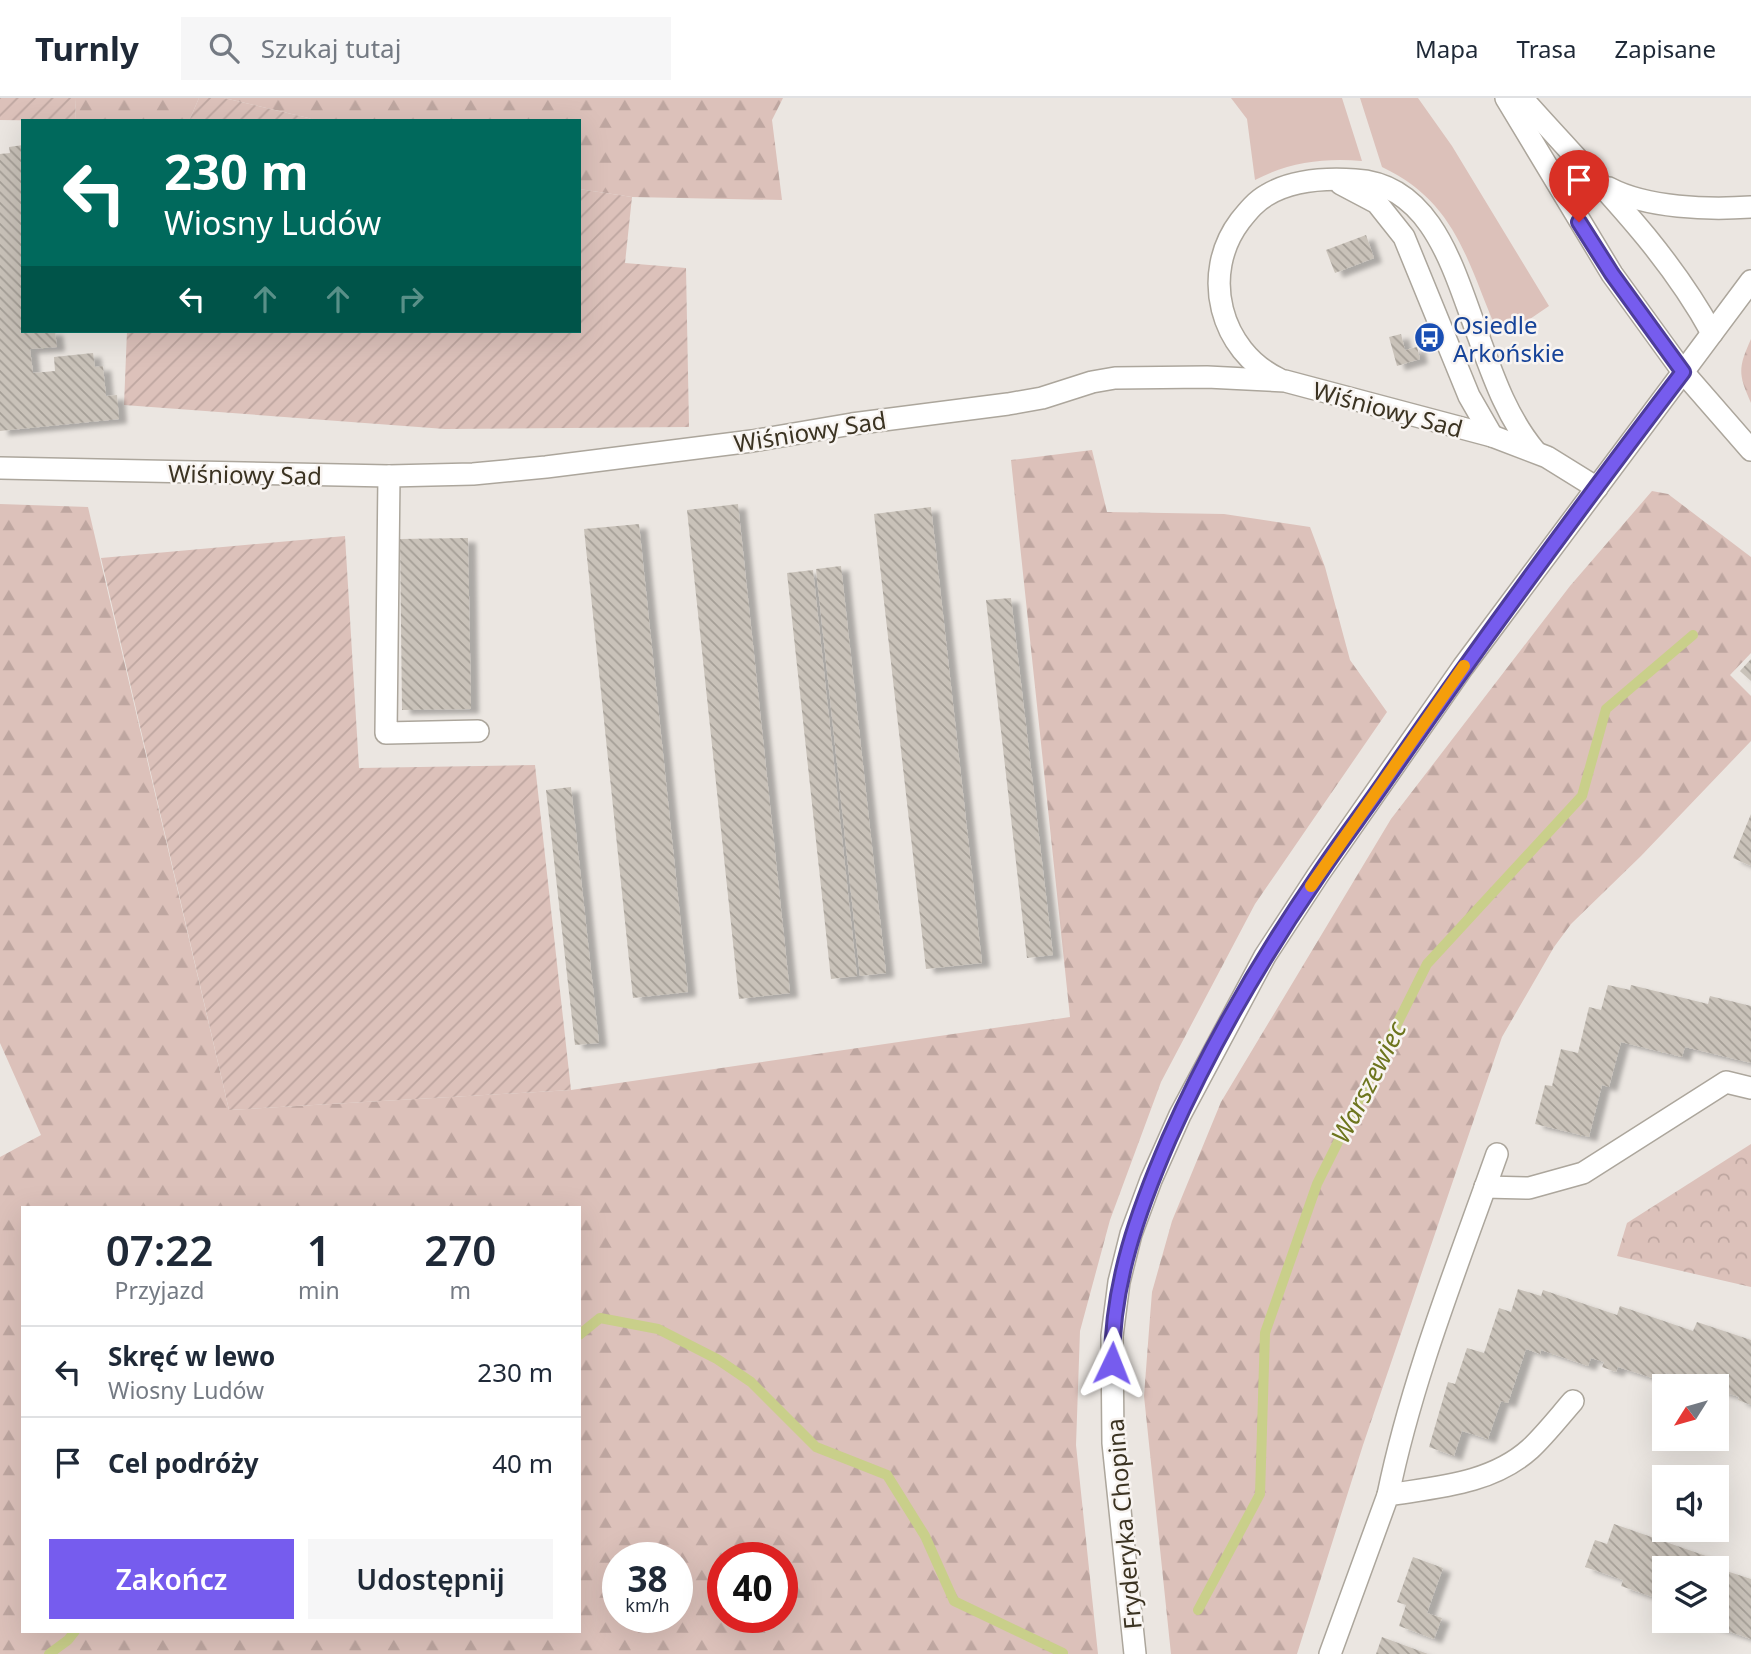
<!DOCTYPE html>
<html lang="pl">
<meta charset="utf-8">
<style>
:root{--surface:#fff;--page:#f6f6f7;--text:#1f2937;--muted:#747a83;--line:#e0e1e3;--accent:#765cee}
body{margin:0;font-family:"Noto Sans",sans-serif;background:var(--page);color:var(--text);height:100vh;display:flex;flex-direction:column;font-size:26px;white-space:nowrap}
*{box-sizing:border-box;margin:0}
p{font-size:23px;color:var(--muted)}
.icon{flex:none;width:38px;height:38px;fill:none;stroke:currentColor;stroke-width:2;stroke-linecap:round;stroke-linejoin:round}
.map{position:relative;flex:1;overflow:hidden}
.panel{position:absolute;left:21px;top:1108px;width:560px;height:427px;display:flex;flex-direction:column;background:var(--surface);border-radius:0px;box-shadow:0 7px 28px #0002}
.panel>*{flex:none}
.top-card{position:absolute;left:21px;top:21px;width:560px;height:214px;border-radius:0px;box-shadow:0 7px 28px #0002;background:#00695c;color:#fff;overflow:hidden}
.needle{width:46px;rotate:233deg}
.tools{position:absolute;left:1652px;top:1276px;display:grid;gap:14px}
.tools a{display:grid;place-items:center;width:77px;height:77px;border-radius:0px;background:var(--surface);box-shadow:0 7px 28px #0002;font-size:35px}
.speed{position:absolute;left:602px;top:1444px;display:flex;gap:14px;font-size:35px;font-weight:700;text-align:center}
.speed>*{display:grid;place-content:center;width:91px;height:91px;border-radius:50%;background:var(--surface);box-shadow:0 7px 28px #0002;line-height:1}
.speed small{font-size:18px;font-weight:400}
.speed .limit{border:10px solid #d22;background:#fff;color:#111}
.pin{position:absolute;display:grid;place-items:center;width:60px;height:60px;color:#fff;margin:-72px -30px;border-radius:50% 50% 50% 0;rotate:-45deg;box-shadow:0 0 7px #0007}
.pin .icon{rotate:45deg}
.me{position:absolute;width:77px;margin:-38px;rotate:2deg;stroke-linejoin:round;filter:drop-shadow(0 0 5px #0008)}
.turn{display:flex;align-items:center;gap:24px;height:147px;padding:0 28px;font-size:32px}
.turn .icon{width:91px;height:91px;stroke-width:2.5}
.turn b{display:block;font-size:49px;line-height:60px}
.lanes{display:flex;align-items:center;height:66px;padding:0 28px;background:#0003;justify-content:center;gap:35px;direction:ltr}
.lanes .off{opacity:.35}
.eta{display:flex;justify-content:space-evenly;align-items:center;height:119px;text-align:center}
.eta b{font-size:42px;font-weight:600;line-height:49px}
.button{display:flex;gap:14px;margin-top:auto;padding:14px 28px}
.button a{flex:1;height:80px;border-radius:0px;background:var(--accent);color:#fff;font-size:28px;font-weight:600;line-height:80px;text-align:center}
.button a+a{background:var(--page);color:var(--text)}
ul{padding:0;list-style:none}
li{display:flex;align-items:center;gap:21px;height:91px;padding:0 28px;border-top:2px solid var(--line)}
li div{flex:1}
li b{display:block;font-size:26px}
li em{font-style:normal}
header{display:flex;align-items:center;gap:42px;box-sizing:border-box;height:98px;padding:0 35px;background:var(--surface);border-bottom:2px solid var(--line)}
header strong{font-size:33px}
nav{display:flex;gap:38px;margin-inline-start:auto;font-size:24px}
.search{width:490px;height:63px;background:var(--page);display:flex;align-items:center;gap:18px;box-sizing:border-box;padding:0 24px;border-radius:0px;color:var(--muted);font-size:26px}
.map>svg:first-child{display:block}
.grass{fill:#dcc1ba}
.forest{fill:url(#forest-firs);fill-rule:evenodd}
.park{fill:url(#park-crowns)}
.garden{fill:url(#garden-furrows)}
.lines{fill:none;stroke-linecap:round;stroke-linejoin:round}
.stream{stroke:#c9cf8a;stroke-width:10}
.building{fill:url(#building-back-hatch);filter:url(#shadow)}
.minor-casing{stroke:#aca69c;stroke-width:24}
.minor{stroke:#fff;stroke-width:21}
.route-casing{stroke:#4d3c9b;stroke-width:18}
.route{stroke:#765cee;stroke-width:12}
.slow{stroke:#f59e0b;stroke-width:12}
.labels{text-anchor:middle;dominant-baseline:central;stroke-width:5;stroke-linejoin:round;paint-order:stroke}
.transit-label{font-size:24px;fill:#164399;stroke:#f8f4f1;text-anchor:start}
.street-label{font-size:24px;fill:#3b3322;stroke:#f8f4f1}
.water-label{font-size:26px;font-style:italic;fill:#6d751e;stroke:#f8f4f1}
</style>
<header>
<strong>Turnly</strong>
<div class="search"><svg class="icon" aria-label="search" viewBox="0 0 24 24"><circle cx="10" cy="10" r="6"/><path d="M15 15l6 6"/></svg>Szukaj tutaj</div>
<nav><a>Mapa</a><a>Trasa</a><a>Zapisane</a></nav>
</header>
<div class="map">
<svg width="1751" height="1556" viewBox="0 0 1751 1556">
<defs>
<pattern id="forest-firs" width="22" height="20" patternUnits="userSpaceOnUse" patternTransform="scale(1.75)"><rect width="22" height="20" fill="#dcc1ba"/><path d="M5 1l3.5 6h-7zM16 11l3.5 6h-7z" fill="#bea6a0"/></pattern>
<pattern id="park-crowns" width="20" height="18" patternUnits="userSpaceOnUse" patternTransform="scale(1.75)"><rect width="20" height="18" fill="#dcc1ba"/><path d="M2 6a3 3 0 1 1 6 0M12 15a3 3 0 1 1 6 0" fill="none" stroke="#bea6a0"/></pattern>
<pattern id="garden-furrows" width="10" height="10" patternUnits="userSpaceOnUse" patternTransform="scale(1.75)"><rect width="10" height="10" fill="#dcc1ba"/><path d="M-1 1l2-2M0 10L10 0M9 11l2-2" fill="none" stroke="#bea6a0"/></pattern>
<pattern id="building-back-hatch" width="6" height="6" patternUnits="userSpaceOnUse" patternTransform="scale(1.75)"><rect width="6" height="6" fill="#c9c2b9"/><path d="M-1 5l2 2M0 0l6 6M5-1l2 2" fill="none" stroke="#a49e96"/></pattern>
<filter id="shadow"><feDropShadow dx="8" dy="4.5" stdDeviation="2" flood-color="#0004"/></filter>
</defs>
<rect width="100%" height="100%" fill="#ebe6e1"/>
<g class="grass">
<path d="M1231 0H1342L1362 63C1324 60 1289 64 1255 82L1247 21Z"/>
<path d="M1360 0H1418L1452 48 1549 208 1530 221 1497 233C1467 163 1456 104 1382 69Z"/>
</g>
<g class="forest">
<polygon points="76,0 199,0 189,23 75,23"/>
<polygon points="224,0 783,0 772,22 782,102 632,99 579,91 579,23 321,23"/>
<path d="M1751 241V305C1738 276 1738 270 1751 241Z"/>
<path d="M1092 352 1107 414 1224 416 1310 429 1325 469 1350 562 1387 614 1255 806 1161 984 1110 1122 1080 1233 1076 1347 1098 1556H0V1059L41 1037 0 945V406L88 409 229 1012 571 992 1070 919 1011 362ZM23 1110H579V1533H23ZM618 1460H677V1519H618ZM723 1460H782V1519H723Z"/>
<polygon points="1652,393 1668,396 1751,459 1751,555 1730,577 1751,598 1751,643 1641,758 1571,826 1554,849 1502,939 1363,1347 1297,1556 1171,1556 1144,1298 1150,1219 1152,1194 1172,1123 1221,1004 1391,721 1570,488"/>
</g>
<polygon class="park" points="1751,1046 1751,1189 1617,1158 1627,1125"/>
<g class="garden">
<polygon points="0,0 76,0 75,23 0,22"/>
<polygon points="199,0 224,0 321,23 189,23"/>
<polygon points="579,91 632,99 625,165 686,170 689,329 445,331 124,307 127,233 579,233"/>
<polygon points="345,438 359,670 535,667 571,992 229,1012 101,460"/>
</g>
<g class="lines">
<g class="stream">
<polyline points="579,1237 600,1220 658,1231 717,1261 751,1284 816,1349 887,1377 925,1438 954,1503 1063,1555"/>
<polyline points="1198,1512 1260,1396 1265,1235 1317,1086 1427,866 1582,698 1606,611 1693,537"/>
<polyline points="49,1556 68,1542 75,1533"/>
</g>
</g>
<g class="building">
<polygon points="23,47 23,233 55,233 57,249 30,251 33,275 55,273 54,259 93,255 95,269 103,268 106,298 117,297 119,321 0,333 0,56 10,55 9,49"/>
<polygon points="1366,137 1374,160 1335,175 1326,152"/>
<polygon points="1401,236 1405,252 1417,249 1420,261 1397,268 1389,239"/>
<polygon points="738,406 790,895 739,901 687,412"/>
<polygon points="931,409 982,865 926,871 874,416"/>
<polygon points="639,426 688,894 633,900 584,431"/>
<polygon points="468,440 471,611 402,612 400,441"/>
<polygon points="841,468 886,875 860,878 816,471"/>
<polygon points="813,472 857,878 831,881 787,475"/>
<polygon points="1011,500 1053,857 1027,860 986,502"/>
<polygon points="1751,561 1751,583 1740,573"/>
<polygon points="571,689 599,945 575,947 546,692"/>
<polygon points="1751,716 1751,768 1733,760"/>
<polygon points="1608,887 1630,892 1631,887 1708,906 1710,898 1751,908 1751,965 1685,949 1682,959 1621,944 1609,989 1602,987 1589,1039 1535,1026 1545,987 1552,988 1561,951 1578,955 1589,909 1601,912"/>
<polygon points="1518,1191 1541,1198 1543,1192 1617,1217 1620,1208 1693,1233 1697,1224 1751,1242 1751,1307 1738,1302 1739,1299 1717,1292 1717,1288 1705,1288 1694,1284 1693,1288 1689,1288 1678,1284 1679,1279 1667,1275 1665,1284 1618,1269 1616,1274 1602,1269 1604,1264 1591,1260 1588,1268 1541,1252 1540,1256 1526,1251 1508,1305 1501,1303 1488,1341 1462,1333 1454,1358 1429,1349 1448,1284 1455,1286 1467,1250 1484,1255 1499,1210 1511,1214"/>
<polygon points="1614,1426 1706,1458 1704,1465 1716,1470 1664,1470 1664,1503 1621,1488 1623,1482 1585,1469 1595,1442 1607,1446"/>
<polygon points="1413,1459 1443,1470 1427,1515 1442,1520 1434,1541 1399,1528 1406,1507 1397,1504"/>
<polygon points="1717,1470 1751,1481 1751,1541 1698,1523 1717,1522"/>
<polygon points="1382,1539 1428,1556 1376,1556"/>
</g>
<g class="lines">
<defs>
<g id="minor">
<polyline points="1506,0 1612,176 1683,274 1751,352"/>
<path d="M1522 0C1589 76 1663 145 1712 235"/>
<polyline points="1341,86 1377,105 1404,139 1469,298 1492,338"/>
<path d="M1609 90C1647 110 1708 112 1751 109"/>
<path d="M1279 281C1220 253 1200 176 1240 123 1248 113 1256 103 1267 97 1292 82 1326 80 1355 82 1431 86 1453 170 1475 229 1491 272 1505 317 1535 353"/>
<polyline points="0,370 389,378 473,376 546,369 752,343 852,326 1008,306 1042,300 1092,284 1115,280 1207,279 1285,283 1492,338 1547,359 1597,390"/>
<polyline points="389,378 386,635 478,633"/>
<polyline points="1485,1089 1529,1090 1583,1075 1726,984 1751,990"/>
<path d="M1388 1397C1412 1280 1457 1169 1497 1056"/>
<polyline points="1135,1556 1113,1345 1112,1238 1119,1184 1131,1136 1151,1082 1180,1017 1265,858 1318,777 1463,569 1751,183"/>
<path d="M1330 1556 1388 1397C1437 1389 1491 1386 1530 1351 1545 1337 1559 1319 1573 1303"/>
</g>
</defs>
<use href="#minor" class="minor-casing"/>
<use href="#minor" class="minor"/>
</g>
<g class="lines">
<defs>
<path id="route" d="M1112 1265C1112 1185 1138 1113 1169 1041 1210 949 1261 861 1318 778 1339 746 1363 715 1385 683 1481 544 1581 408 1683 274L1612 176 1579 124"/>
</defs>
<use href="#route" class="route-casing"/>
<use href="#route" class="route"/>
<polyline class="slow" points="1311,788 1464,568"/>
</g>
<defs>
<symbol id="bus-disc" viewBox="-11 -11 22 22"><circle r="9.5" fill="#1a4fb4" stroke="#f8f4f1"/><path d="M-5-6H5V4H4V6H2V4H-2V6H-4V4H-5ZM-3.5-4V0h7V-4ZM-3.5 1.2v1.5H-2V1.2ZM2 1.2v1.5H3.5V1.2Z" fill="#fff"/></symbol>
</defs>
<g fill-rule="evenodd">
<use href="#bus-disc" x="1412" y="222" width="35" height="35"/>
</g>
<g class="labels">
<g class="transit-label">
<text x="1453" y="226">Osiedle<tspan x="1453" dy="28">Arkońskie</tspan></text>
</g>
<g class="street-label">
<text transform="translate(1388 311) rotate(15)">Wiśniowy Sad</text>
<text transform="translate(810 333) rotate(-9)">Wiśniowy Sad</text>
<text transform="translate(245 376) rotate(1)">Wiśniowy Sad</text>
<text transform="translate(1123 1426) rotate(-95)">Fryderyka Chopina</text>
</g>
<g class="water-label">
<text transform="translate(1368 984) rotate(-63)">Warszewiec</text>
</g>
</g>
</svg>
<div class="tools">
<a><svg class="needle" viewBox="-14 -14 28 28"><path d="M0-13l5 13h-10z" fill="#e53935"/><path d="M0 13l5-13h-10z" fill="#747a83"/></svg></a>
<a><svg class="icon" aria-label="sound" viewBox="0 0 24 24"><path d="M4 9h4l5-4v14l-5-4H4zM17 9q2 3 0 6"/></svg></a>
<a><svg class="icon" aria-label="layers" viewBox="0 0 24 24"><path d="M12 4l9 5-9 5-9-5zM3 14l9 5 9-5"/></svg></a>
</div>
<div class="speed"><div>38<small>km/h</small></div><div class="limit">40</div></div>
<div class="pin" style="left:1579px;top:124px;background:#d93025"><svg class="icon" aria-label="arrive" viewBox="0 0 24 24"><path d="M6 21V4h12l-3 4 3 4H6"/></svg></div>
<svg class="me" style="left:1112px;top:1265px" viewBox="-20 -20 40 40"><path d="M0-17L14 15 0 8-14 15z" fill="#765cee" stroke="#fff" stroke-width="4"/></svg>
<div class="top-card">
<div class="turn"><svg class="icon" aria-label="left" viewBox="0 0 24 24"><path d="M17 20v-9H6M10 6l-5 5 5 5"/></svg><div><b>230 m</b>Wiosny Ludów</div></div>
<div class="lanes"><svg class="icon" aria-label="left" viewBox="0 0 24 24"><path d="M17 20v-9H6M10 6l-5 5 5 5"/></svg><svg class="icon off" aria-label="ahead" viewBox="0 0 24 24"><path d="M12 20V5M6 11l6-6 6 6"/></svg><svg class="icon off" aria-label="ahead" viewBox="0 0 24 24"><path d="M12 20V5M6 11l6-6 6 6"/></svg><svg class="icon off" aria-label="right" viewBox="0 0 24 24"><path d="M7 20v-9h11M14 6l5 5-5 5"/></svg></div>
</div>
<section class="panel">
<div class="eta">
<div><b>07:22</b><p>Przyjazd</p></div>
<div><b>1</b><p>min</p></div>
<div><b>270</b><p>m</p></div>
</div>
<ul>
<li><svg class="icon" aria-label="left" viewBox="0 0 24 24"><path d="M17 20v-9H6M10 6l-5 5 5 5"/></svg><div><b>Skręć w lewo</b><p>Wiosny Ludów</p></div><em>230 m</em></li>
<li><svg class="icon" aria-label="arrive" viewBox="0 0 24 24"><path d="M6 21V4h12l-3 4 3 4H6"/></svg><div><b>Cel podróży</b></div><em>40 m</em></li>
</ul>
<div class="button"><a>Zakończ</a><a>Udostępnij</a></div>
</section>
</div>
